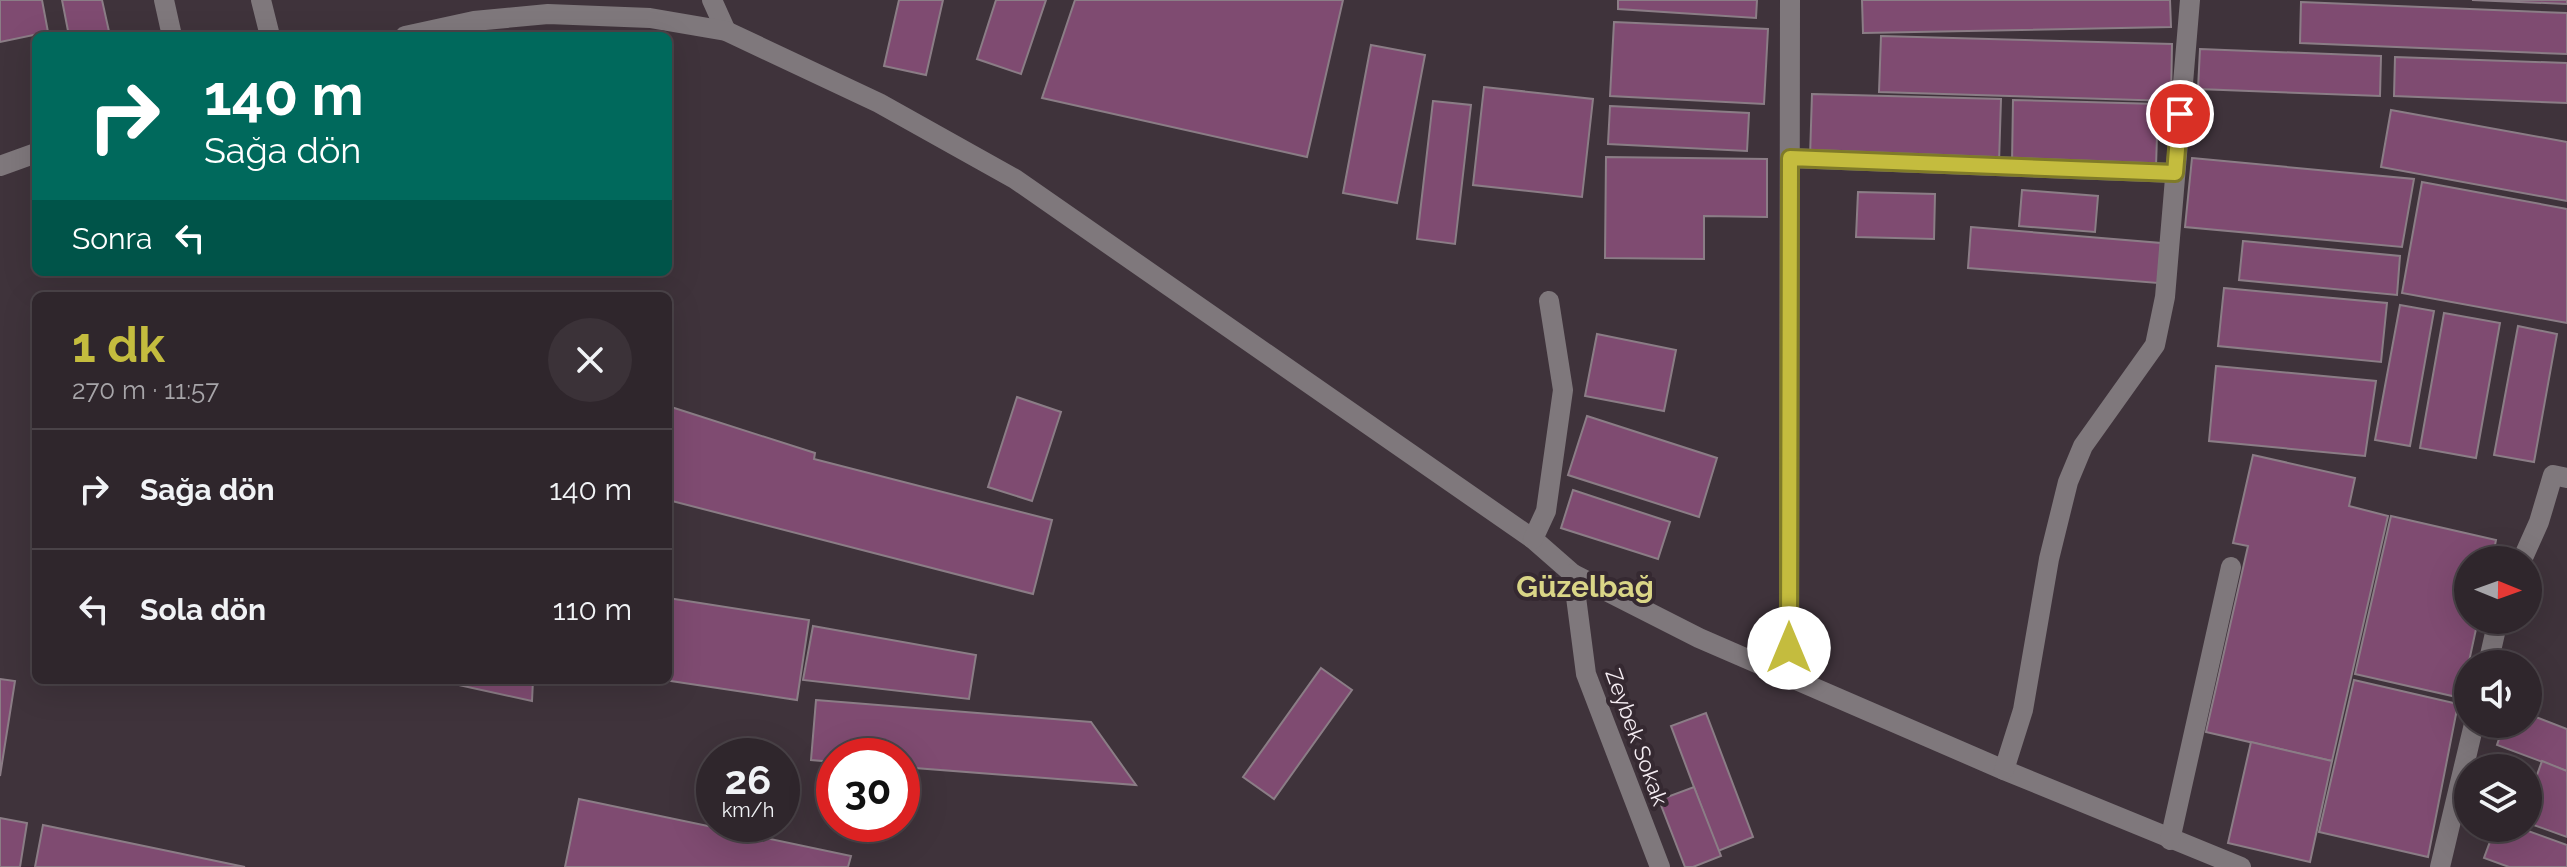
<!DOCTYPE html>
<html lang="tr">
<meta charset="utf-8">
<style>
:root{--surface:#2f262c;--page:#3b3238;--text:#f1f3f6;--muted:#a7a5a9;--line:#4a4348;--accent:#c4bc3e}
body{margin:0;font-family:Raleway,sans-serif;background:var(--page);color:var(--text);height:100vh;display:flex;flex-direction:column;font-size:30px;white-space:nowrap}
*{box-sizing:border-box;margin:0}
p{font-size:26px;color:var(--muted)}
.icon{flex:none;width:44px;height:44px;fill:none;stroke:currentColor;stroke-width:2;stroke-linecap:round;stroke-linejoin:round}
.map{position:relative;flex:1;overflow:hidden}
.sheet{position:absolute;left:32px;top:292px;width:640px;height:392px;display:flex;flex-direction:column;background:var(--surface);border-radius:12px;box-shadow:0 8px 32px #0002,0 0 0 2px var(--line)}
.sheet>*{flex:none}
.banner{position:absolute;left:32px;top:32px;width:640px;height:244px;border-radius:12px;box-shadow:0 8px 32px #0002,0 0 0 2px var(--line);background:#00695c;color:#fff;overflow:hidden}
.needle{width:52px;rotate:91deg}
.controls{position:absolute;left:2454px;top:546px;display:grid;gap:16px}
.controls a{display:grid;place-items:center;width:88px;height:88px;border-radius:50%;background:var(--surface);box-shadow:0 8px 32px #0002,0 0 0 2px var(--line);font-size:40px}
.speed{position:absolute;left:696px;top:738px;display:flex;gap:16px;font-size:40px;font-weight:700;text-align:center}
.speed>*{display:grid;place-content:center;width:104px;height:104px;border-radius:50%;background:var(--surface);box-shadow:0 8px 32px #0002,0 0 0 2px var(--line);line-height:1}
.speed small{font-size:20px;font-weight:400}
.speed .limit{border:12px solid #d22;background:#fff;color:#111}
.pin{position:absolute;display:grid;place-items:center;width:68px;height:68px;color:#fff;margin:-34px;border:4px solid #fff;border-radius:50%;box-shadow:0 2px 8px #0007}
.me{position:absolute;width:88px;margin:-44px;rotate:0deg;stroke-linejoin:round;filter:drop-shadow(0 0 6px #0008)}
.turn{display:flex;align-items:center;gap:28px;height:168px;padding:0 40px;font-size:36px}
.turn .icon{width:104px;height:104px;stroke-width:2.5}
.turn b{display:block;font-size:56px;line-height:68px}
.then{display:flex;align-items:center;height:76px;padding:0 40px;background:#0003;gap:16px;font-size:30px}
.round{display:grid;place-items:center;flex:none;width:84px;height:84px;border-radius:42px;background:var(--page)}
.headline{display:flex;align-items:center;justify-content:space-between;height:136px;padding:0 40px}
h1{font-size:48px;font-weight:700;line-height:60px;color:var(--accent)}
ul{padding:0;list-style:none}
li{display:flex;align-items:center;gap:24px;height:120px;padding:0 40px;border-top:2px solid var(--line)}
li div{flex:1}
li b{display:block;font-size:30px}
li em{font-style:normal}
.map>svg:first-child{display:block}
.building{fill:#7f4b71;stroke:#8b7d86;stroke-width:2}
.lines{fill:none;stroke-linecap:round;stroke-linejoin:round}
.minor{stroke:#7f787c;stroke-width:20}
.route-casing{stroke:#7f7a28;stroke-width:20}
.route{stroke:#c4bc3e;stroke-width:14}
.labels{text-anchor:middle;dominant-baseline:central;stroke-width:8;stroke-linejoin:round;paint-order:stroke}
.street-label{font-size:22px;fill:#f5edf3;stroke:#352931}
.district-label{font-size:30px;font-weight:bold;fill:#dad687;stroke:#352931}
</style>
<div class="map">
<svg width="2567" height="867" viewBox="0 0 2567 867">
<rect width="100%" height="100%" fill="#3f333b"/>
<g class="building">
<polygon points="0,0 42,0 48,32 0,42"/>
<polygon points="62,0 102,0 110,36 69,36"/>
<polygon points="899,0 943,0 926,75 884,66"/>
<polygon points="996,0 1046,0 1021,74 977,59"/>
<polygon points="1075,0 1343,0 1307,157 1042,98"/>
<polygon points="1618,0 1757,0 1756,18 1618,9"/>
<polygon points="1862,0 2170,0 2171,27 1863,33"/>
<polygon points="2472,0 2567,0 2567,4"/>
<polygon points="2301,2 2567,13 2567,54 2300,43"/>
<polygon points="1614,22 1768,29 1764,104 1610,96"/>
<polygon points="1881,36 2172,44 2171,101 1879,92"/>
<polygon points="1371,45 1425,55 1397,203 1343,193"/>
<polygon points="2200,49 2381,56 2380,96 2198,89"/>
<polygon points="2395,57 2567,63 2567,103 2394,96"/>
<polygon points="1484,87 1593,99 1582,197 1473,185"/>
<polygon points="1812,94 2001,99 1999,163 1810,157"/>
<polygon points="2013,100 2158,104 2156,167 2012,163"/>
<polygon points="1433,101 1471,105 1455,244 1417,239"/>
<polygon points="1610,106 1749,113 1747,151 1608,144"/>
<polygon points="2391,110 2567,142 2567,201 2381,167"/>
<polygon points="1606,157 1767,159 1767,217 1704,216 1704,259 1605,258"/>
<polygon points="2192,158 2414,179 2402,247 2185,227"/>
<polygon points="2422,182 2567,209 2567,323 2402,293"/>
<polygon points="2022,190 2098,196 2095,232 2019,226"/>
<polygon points="1858,192 1935,194 1934,239 1856,237"/>
<polygon points="1971,227 2161,243 2158,283 1968,268"/>
<polygon points="2243,241 2400,256 2397,295 2239,280"/>
<polygon points="2224,288 2387,303 2381,362 2218,346"/>
<polygon points="2400,305 2434,311 2410,446 2375,440"/>
<polygon points="2444,313 2500,323 2476,458 2420,448"/>
<polygon points="2518,326 2557,334 2534,462 2494,455"/>
<polygon points="1597,334 1676,350 1664,411 1585,396"/>
<polygon points="2216,366 2376,381 2365,456 2209,441"/>
<polygon points="1017,397 1061,412 1032,501 988,487"/>
<polygon points="668,406 815,453 814,459 1052,520 1033,594 668,500"/>
<polygon points="1587,416 1717,458 1699,517 1568,475"/>
<polygon points="2253,455 2355,478 2349,506 2388,516 2332,761 2206,732 2248,546 2233,543"/>
<polygon points="1573,490 1670,522 1658,559 1561,528"/>
<polygon points="2391,516 2496,540 2492,560 2468,560 2468,620 2478,620 2461,698 2355,674"/>
<polygon points="668,598 809,620 797,700 664,680 668,680"/>
<polygon points="813,626 976,655 969,699 803,680"/>
<polygon points="1321,668 1352,690 1274,799 1243,777"/>
<polygon points="0,679 15,681 0,776"/>
<polygon points="436,680 533,680 532,701"/>
<polygon points="2354,680 2458,704 2428,857 2319,832"/>
<polygon points="816,700 1091,722 1136,785 902,767 902,756 834,756 834,762 811,760"/>
<polygon points="1706,713 1753,837 1718,851 1671,726"/>
<polygon points="2528,714 2567,729 2567,771 2497,745 2504,724 2528,724"/>
<polygon points="2251,742 2332,761 2310,862 2228,843"/>
<polygon points="2542,761 2567,771 2567,837 2528,823 2528,800"/>
<polygon points="1694,787 1721,856 1693,867 1685,867 1659,800"/>
<polygon points="579,799 851,856 848,867 565,867"/>
<polygon points="0,818 27,823 20,867 0,867"/>
<polygon points="43,825 245,867 35,867"/>
<polygon points="2495,828 2520,828 2567,845 2567,867 2509,867 2484,858"/>
</g>
<g class="lines">
<g class="minor">
<polyline points="164,0 172,36"/>
<polyline points="261,0 270,36"/>
<polyline points="712,0 726,31"/>
<polyline points="405,36 474,21 548,14 650,18 726,31 879,103 1015,179 1533,539 1573,574 1699,638 2004,770 2241,867"/>
<polyline points="1790,158 2175,173"/>
<polyline points="0,166 36,153"/>
<polyline points="1533,539 1546,511 1563,390 1549,301"/>
<polyline points="2522,560 2539,522 2553,475 2567,478"/>
<polyline points="1573,574 1586,674 1660,867"/>
<polyline points="2488,664 2498,620"/>
<polyline points="1789,679 1790,0"/>
<polyline points="2004,770 2023,710 2049,559 2068,482 2083,446 2155,345 2165,297 2190,0"/>
<polyline points="2170,840 2231,567"/>
<polyline points="2440,867 2474,724"/>
</g>
</g>
<g class="lines">
<defs>
<polyline id="route" points="1789,648 1790,158 2175,173 2180,114"/>
</defs>
<use href="#route" class="route-casing"/>
<use href="#route" class="route"/>
</g>
<g class="labels">
<g class="street-label">
<text transform="translate(1637 737) rotate(70)">Zeybek Sokak</text>
</g>
<g class="district-label">
<text x="1585" y="586">Güzelbağ</text>
</g>
</g>
</svg>
<div class="controls">
<a><svg class="needle" viewBox="-14 -14 28 28"><path d="M0-13l5 13h-10z" fill="#e53935"/><path d="M0 13l5-13h-10z" fill="#a7a5a9"/></svg></a>
<a><svg class="icon" aria-label="sound" viewBox="0 0 24 24"><path d="M4 9h4l5-4v14l-5-4H4zM17 9q2 3 0 6"/></svg></a>
<a><svg class="icon" aria-label="layers" viewBox="0 0 24 24"><path d="M12 4l9 5-9 5-9-5zM3 14l9 5 9-5"/></svg></a>
</div>
<div class="speed"><div>26<small>km/h</small></div><div class="limit">30</div></div>
<div class="pin" style="left:2180px;top:114px;background:#d93025"><svg class="icon" aria-label="arrive" viewBox="0 0 24 24"><path d="M6 21V4h12l-3 4 3 4H6"/></svg></div>
<svg class="me" style="left:1789px;top:648px" viewBox="-20 -20 40 40"><circle r="19" fill="#fff"/><path d="M0-13L10 11 0 6-10 11z" fill="#c4bc3e"/></svg>
<div class="banner">
<div class="turn"><svg class="icon" aria-label="right" viewBox="0 0 24 24"><path d="M7 20v-9h11M14 6l5 5-5 5"/></svg><div><b>140 m</b>Sağa dön</div></div>
<div class="then">Sonra<svg class="icon" aria-label="left" viewBox="0 0 24 24"><path d="M17 20v-9H6M10 6l-5 5 5 5"/></svg></div>
</div>
<section class="sheet">
<div class="headline"><div><h1>1 dk</h1><p>270 m · 11:57</p></div><a class="round"><svg class="icon" aria-label="close" viewBox="0 0 24 24"><path d="M6 6l12 12M18 6L6 18"/></svg></a></div>
<ul>
<li><svg class="icon" aria-label="right" viewBox="0 0 24 24"><path d="M7 20v-9h11M14 6l5 5-5 5"/></svg><div><b>Sağa dön</b></div><em>140 m</em></li>
<li><svg class="icon" aria-label="left" viewBox="0 0 24 24"><path d="M17 20v-9H6M10 6l-5 5 5 5"/></svg><div><b>Sola dön</b></div><em>110 m</em></li>
</ul>
</section>
</div>
